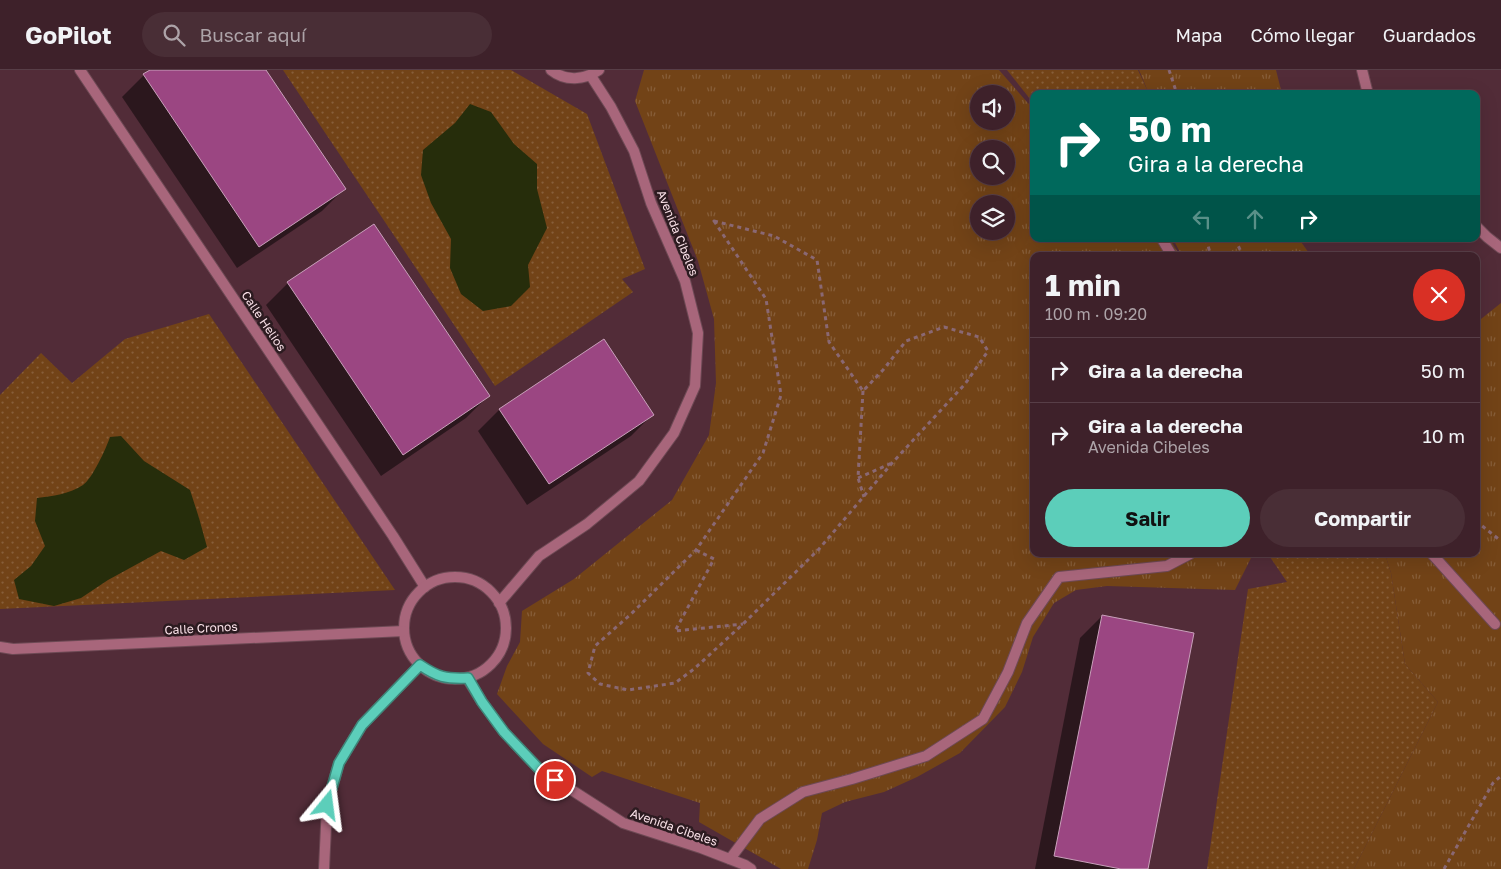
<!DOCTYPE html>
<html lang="es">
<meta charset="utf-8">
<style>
:root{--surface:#3e212a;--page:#492e36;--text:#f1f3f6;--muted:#ada3a8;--line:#573e47;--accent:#5cceba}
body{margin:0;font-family:"Golos Text",sans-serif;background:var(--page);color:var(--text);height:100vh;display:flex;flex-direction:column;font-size:19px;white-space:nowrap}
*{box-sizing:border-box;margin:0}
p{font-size:16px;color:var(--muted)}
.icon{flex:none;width:28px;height:28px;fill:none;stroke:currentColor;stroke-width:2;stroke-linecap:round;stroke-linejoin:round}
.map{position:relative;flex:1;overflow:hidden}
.details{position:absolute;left:1030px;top:182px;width:450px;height:305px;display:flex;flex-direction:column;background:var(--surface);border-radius:10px;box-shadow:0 5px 20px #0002,0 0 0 1px var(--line)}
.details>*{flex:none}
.guide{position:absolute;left:1030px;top:20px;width:450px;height:152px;border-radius:10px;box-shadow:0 5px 20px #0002,0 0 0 1px var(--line);background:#00695c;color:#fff;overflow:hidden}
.buttons{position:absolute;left:970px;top:15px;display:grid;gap:10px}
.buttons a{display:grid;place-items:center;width:45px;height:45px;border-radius:50%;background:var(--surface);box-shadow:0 5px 20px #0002,0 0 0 1px var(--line);font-size:25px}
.pin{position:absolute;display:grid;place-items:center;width:42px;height:42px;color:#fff;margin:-21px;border:2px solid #fff;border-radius:50%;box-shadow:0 1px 5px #0007}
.me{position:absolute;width:55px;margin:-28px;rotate:16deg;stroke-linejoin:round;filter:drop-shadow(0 0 4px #0008)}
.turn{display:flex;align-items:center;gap:18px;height:105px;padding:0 15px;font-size:22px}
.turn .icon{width:65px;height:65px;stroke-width:2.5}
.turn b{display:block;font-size:35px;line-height:42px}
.lanes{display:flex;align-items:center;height:48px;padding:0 15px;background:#0003;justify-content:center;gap:25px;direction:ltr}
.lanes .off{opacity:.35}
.round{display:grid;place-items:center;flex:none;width:52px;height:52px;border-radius:26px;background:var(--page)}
.headline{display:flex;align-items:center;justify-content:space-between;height:85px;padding:0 15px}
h1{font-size:30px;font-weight:700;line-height:38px}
.action{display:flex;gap:10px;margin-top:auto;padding:10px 15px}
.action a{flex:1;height:58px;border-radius:30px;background:var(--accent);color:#111;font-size:20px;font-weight:700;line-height:58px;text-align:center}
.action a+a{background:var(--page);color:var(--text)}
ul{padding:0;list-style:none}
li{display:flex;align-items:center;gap:15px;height:65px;padding:0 15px;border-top:1px solid var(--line)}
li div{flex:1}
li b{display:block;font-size:19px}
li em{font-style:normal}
header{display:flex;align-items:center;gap:30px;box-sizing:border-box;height:70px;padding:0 25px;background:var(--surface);border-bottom:1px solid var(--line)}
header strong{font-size:24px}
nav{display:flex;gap:28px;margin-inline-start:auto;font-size:18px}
.search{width:350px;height:45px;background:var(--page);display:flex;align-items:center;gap:12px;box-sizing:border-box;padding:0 18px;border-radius:28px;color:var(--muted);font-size:19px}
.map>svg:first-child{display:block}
.grass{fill:url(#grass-dots)}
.park{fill:url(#park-tufts);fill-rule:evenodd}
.water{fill:#262d0b}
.shadow{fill:#0007}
.building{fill:#9b4682;stroke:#c9a1bb}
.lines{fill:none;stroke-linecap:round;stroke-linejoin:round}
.lane-casing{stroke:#6d4954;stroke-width:12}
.street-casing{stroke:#6d4954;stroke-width:12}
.path{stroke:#8a6873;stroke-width:3;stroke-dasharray:4 4;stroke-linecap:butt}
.lane{stroke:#a8667b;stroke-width:10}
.street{stroke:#a8667b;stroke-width:10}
.route-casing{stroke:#3c8679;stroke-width:12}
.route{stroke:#5cceba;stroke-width:9}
.labels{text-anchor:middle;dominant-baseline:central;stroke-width:5;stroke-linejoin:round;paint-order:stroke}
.street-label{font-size:12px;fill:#fbe2e9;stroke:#2c1b20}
</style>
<header>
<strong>GoPilot</strong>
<div class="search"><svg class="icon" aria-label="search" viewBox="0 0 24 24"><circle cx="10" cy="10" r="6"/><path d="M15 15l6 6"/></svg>Buscar aquí</div>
<nav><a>Mapa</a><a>Cómo llegar</a><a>Guardados</a></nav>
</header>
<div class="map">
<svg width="1501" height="799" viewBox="0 0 1501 799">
<defs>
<pattern id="grass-dots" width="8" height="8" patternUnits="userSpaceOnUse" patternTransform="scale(1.25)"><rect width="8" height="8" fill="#724317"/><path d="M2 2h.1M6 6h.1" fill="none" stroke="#875e39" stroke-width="1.8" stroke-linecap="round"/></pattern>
<pattern id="park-tufts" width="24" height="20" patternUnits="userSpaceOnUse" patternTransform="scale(1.25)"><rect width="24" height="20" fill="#724317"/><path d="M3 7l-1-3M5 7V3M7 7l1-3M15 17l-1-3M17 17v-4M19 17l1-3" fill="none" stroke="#875e39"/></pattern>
</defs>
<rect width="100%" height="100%" fill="#522c38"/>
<g class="grass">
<polygon points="283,0 511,0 587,44 645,199 622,209 633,222 495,316"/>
<polygon points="1007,0 1138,0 1149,24 1034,24 1034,34"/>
<polygon points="209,244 395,520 0,539 0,325 41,283 72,313 125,269"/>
<polygon points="1268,484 1385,484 1391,503 1405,594 1438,632 1354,799 1207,799 1248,519 1287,512"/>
</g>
<g class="park">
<path d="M644 0H999L1034 40V169H1170L1180 186H1034V484H1253L1235 520 1107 516 1076 520 1054 533 1033 567 1022 602 1005 637 960 683 917 707 884 722 845 732 822 743 817 770 808 799H781L699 752 700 733 602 701 592 707 543 674 497 624 507 596 520 572 522 541 574 509 672 430 709 365 716 313 714 249 698 191 635 31ZM979 24H1006V51H979ZM979 79H1006V106H979ZM979 134H1006V161H979Z"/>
<polygon points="1139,0 1276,0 1282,24 1149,24"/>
<polygon points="1173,169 1299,169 1311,186 1182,186"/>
<polygon points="1501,233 1501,799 1354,799 1438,632 1405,594 1391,503 1385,484 1476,484 1476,253"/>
</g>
<g class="water">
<polygon points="470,34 491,42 514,74 537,94 537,119 547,158 528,195 530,217 511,236 483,241 461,224 450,198 451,169 431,133 421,105 423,80 455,53"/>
<path d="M121 366 144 391 190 420 199 448 207 477 184 490 161 481 108 510 81 528 54 536 19 529 14 510 31 496 45 476 35 451 37 428C52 426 70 424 83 415 92 409 106 379 110 367Z"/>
</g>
<g class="shadow">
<polygon points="152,0 264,0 344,119 322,141 237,198 122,27 144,5"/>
<polygon points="288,213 488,326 466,348 381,406 266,235"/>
<polygon points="500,339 653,344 631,366 527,435 478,361"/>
<polygon points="1102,546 1147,799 1035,799 1080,568"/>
</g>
<g class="building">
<polygon points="150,0 266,0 346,119 259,177 143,4"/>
<polygon points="374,154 490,326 403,385 287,212"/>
<polygon points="604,269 654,345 549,414 499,339"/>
<polygon points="1102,545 1194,563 1148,799 1121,799 1054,786"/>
</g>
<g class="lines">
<defs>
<g id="lane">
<polyline points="1162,169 1172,186"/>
<polyline points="1432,484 1495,554"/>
<polyline points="730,789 760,749 803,722 852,709 926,686 983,649 1008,602 1027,553 1059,507 1167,496 1190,484"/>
</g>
<g id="street">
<polyline points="80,0 393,466 425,517"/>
<path d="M551 0C566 12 584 10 599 0"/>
<polyline points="1362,0 1368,24"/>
<polyline points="1476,156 1487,167 1501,178"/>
<circle cx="455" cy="558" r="51"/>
<polyline points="499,533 539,486 587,454 639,411 674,363 695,316 698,263 685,211 651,133 634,81 611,37 591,6"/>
<polyline points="0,577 13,579 404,561"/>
<polyline points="467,608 482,632 504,662 539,699 623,753 701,778 745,795 751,799"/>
<polyline points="324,799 327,735 339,693 362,655 420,595"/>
</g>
</defs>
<use href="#lane" class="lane-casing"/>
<use href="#street" class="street-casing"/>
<g class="path">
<polyline points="1169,0 1177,24"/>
<polygon points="714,151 774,166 817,190 829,272 863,321 883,300 906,271 944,257 979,267 988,281 965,314 893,392 819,479 743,554 694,599 675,613 628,620 600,614 588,603 595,576 631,544 696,480 763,383 781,325 766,229"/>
<polyline points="1206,169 1211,186"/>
<polyline points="1235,169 1243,186"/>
<polyline points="863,321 858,408 864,427"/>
<polyline points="858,408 892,393"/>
<polyline points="1476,451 1501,471"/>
<polyline points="696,480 714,489 675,561 743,554"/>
<polyline points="1444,799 1493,713 1501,706"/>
</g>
<use href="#lane" class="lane"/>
<use href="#street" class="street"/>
</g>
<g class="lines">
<defs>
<path id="route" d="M327 735 339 693 362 655 420 595C438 607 445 609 468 608L482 632 504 662 539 699 555 710"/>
</defs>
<use href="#route" class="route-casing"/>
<use href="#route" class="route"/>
</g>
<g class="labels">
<g class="street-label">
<text transform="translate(678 163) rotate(68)">Avenida Cibeles</text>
<text transform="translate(264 251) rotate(56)">Calle Helios</text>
<text transform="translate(201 558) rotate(-3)">Calle Cronos</text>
<text transform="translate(674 757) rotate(19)">Avenida Cibeles</text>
</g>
</g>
</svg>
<div class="buttons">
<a><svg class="icon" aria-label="sound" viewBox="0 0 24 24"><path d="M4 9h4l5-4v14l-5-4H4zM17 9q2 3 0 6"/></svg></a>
<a><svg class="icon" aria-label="search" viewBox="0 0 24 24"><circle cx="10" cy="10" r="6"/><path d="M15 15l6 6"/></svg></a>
<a><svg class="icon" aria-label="layers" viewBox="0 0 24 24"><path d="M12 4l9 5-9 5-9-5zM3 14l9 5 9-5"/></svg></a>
</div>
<div class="pin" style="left:555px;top:710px;background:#d93025"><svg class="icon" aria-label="arrive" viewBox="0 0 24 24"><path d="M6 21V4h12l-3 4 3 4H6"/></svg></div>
<svg class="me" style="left:327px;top:735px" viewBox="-20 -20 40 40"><path d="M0-17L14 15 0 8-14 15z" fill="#5cceba" stroke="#fff" stroke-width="4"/></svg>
<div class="guide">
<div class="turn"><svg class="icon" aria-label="right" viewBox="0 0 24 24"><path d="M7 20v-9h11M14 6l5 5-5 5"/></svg><div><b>50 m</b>Gira a la derecha</div></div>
<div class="lanes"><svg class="icon off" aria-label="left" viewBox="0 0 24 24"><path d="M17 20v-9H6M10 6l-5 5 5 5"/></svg><svg class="icon off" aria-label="ahead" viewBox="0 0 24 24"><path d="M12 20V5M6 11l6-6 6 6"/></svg><svg class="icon" aria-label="right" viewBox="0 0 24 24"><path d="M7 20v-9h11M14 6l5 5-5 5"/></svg></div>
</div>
<section class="details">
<div class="headline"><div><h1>1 min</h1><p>100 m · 09:20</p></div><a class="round" style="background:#d93025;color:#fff"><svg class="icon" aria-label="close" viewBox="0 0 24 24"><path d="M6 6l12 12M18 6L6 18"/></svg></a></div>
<ul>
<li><svg class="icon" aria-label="right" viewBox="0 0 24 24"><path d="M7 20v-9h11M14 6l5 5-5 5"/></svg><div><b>Gira a la derecha</b></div><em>50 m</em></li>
<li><svg class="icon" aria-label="right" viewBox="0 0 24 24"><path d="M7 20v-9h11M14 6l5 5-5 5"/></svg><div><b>Gira a la derecha</b><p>Avenida Cibeles</p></div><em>10 m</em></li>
</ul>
<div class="action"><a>Salir</a><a>Compartir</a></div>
</section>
</div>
